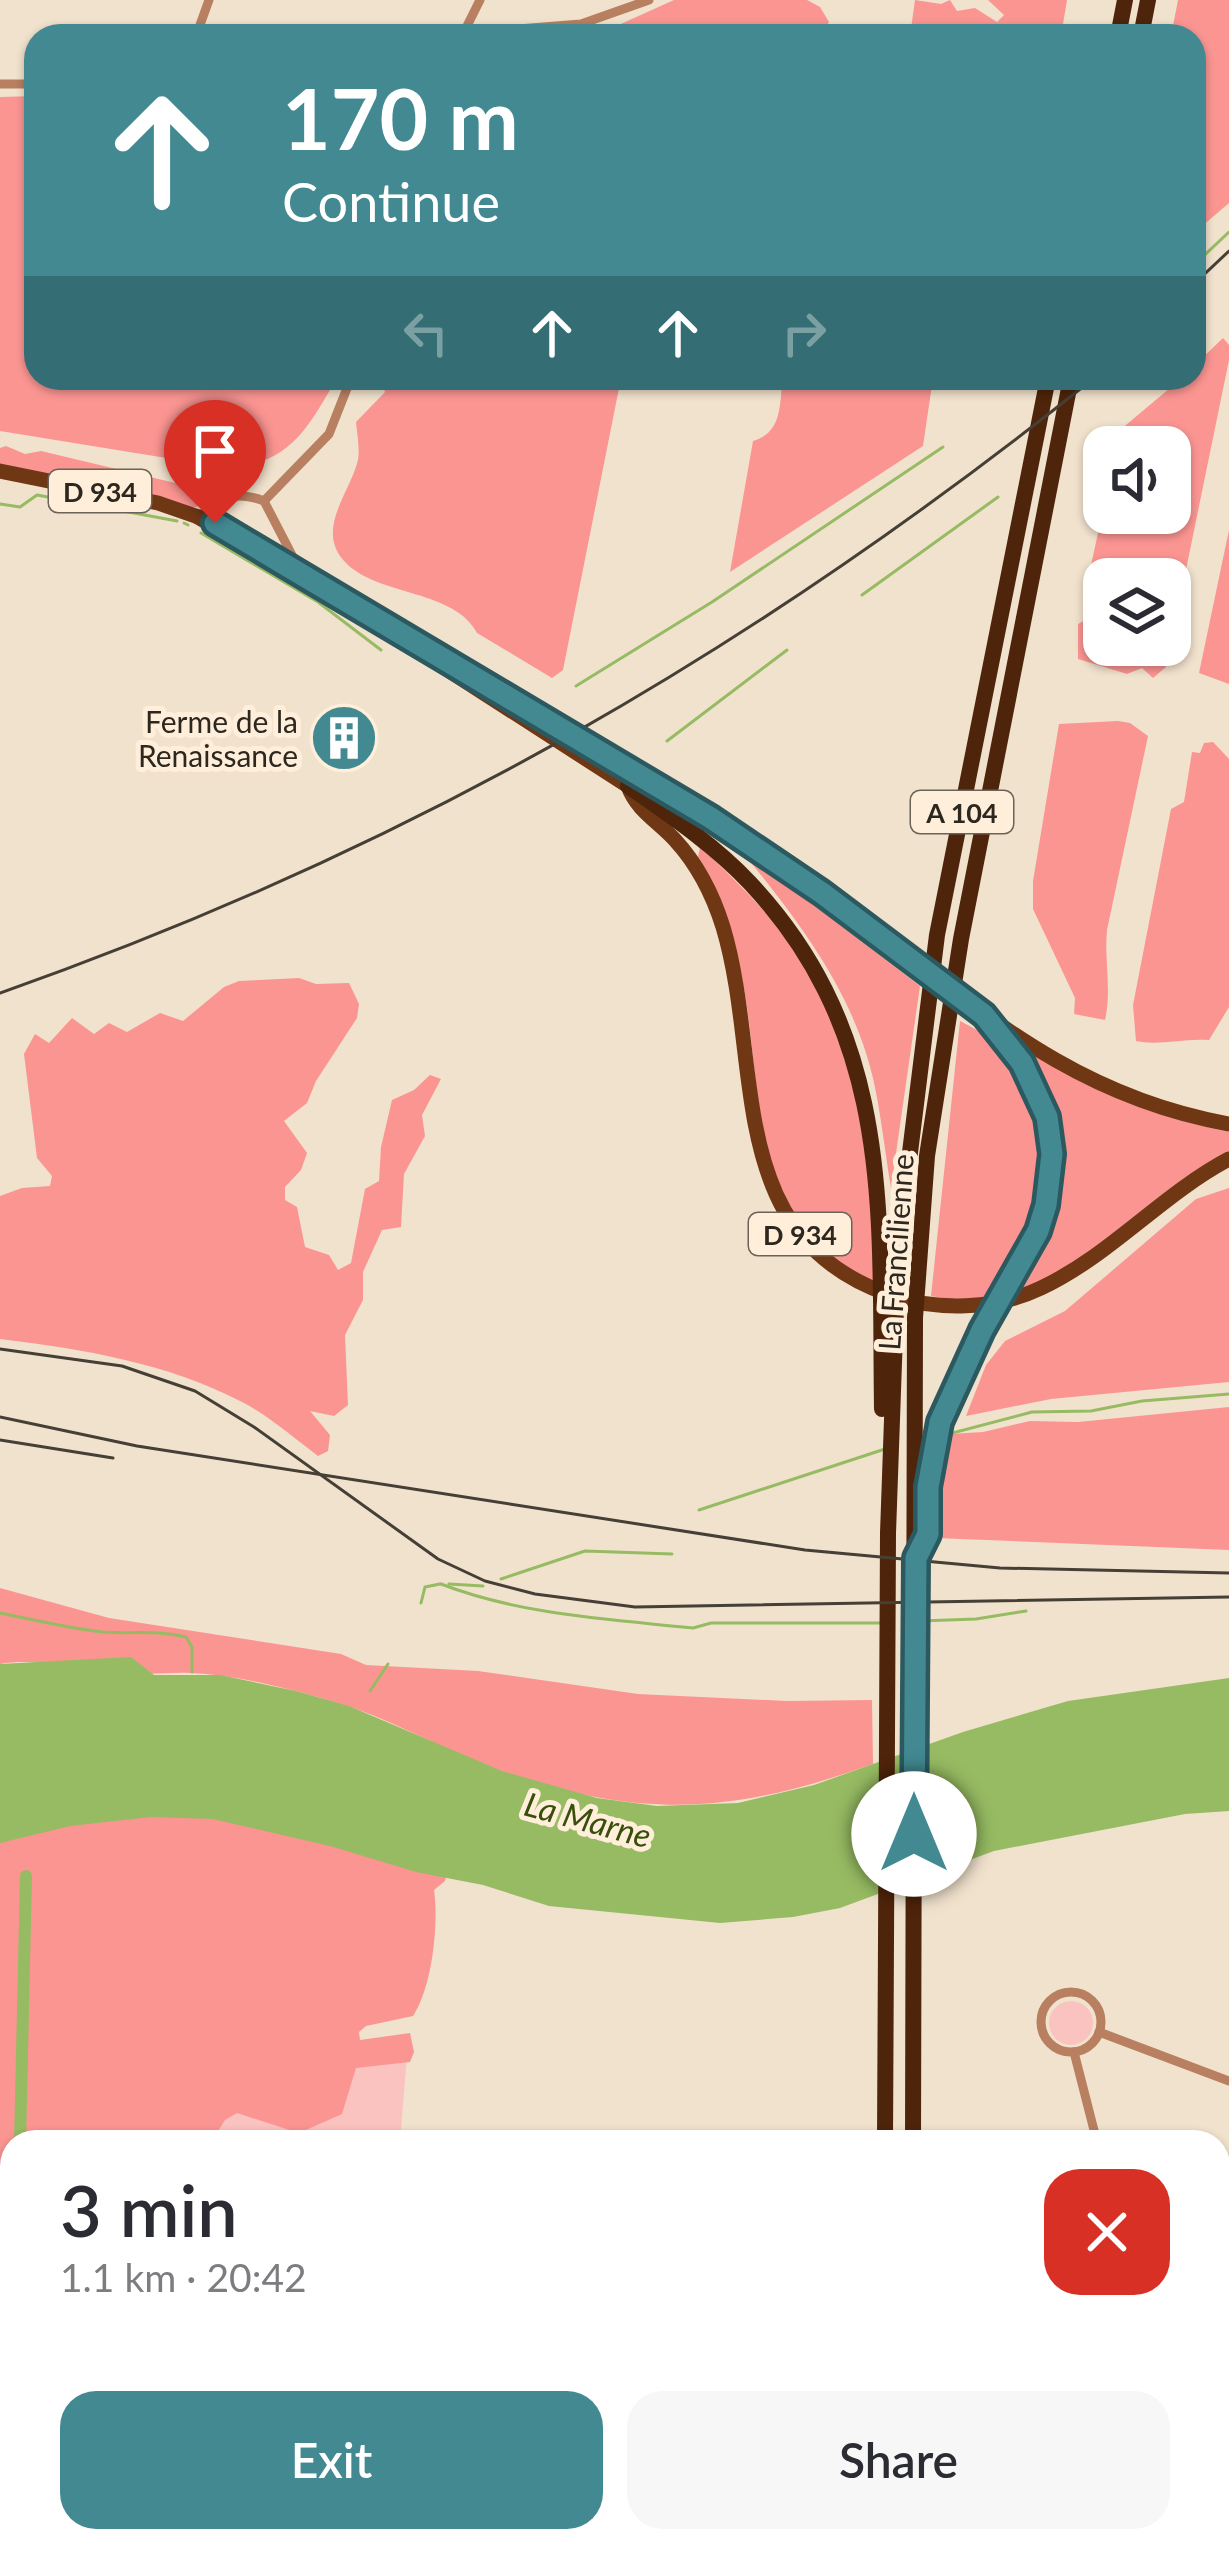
<!DOCTYPE html>
<meta charset="utf-8">
<style>
:root{--surface:#fff;--page:#f7f7f7;--text:#2b2b33;--muted:#7c7c81;--accent:#428992}
body{margin:0;font-family:Lato,sans-serif;background:var(--page);color:var(--text);height:100vh;display:flex;flex-direction:column;font-size:45px;white-space:nowrap}
*{box-sizing:border-box;margin:0}
p{font-size:39px;color:var(--muted)}
.icon{flex:none;width:66px;height:66px;fill:none;stroke:currentColor;stroke-width:2;stroke-linecap:round;stroke-linejoin:round}
.map{position:relative;flex:1;overflow:hidden}
.panel{position:absolute;left:0px;top:2130px;width:1230px;height:423px;display:flex;flex-direction:column;background:var(--surface);border-radius:36px 36px 0 0;box-shadow:0 3px 9px #0004}
.panel>*{flex:none}
.guide{position:absolute;left:24px;top:24px;width:1182px;height:366px;border-radius:36px;box-shadow:0 3px 9px #0004;background:#428992;color:#fff;overflow:hidden}
.buttons{position:absolute;left:1083px;top:426px;display:grid;gap:24px}
.buttons a{display:grid;place-items:center;width:108px;height:108px;border-radius:24px;background:var(--surface);box-shadow:0 3px 9px #0004;font-size:60px}
.pin{position:absolute;display:grid;place-items:center;width:102px;height:102px;color:#fff;margin:-123px -51px;border-radius:50% 50% 50% 0;rotate:-45deg;box-shadow:0 0 12px #0007}
.pin .icon{rotate:45deg}
.me{position:absolute;width:132px;margin:-66px;rotate:0deg;stroke-linejoin:round;filter:drop-shadow(0 0 9px #0008)}
.turn{display:flex;align-items:center;gap:42px;height:252px;padding:0 60px;font-size:54px}
.turn .icon{width:156px;height:156px;stroke-width:2.5}
.turn b{display:block;font-size:84px;line-height:102px}
.lanes{display:flex;align-items:center;height:114px;padding:0 60px;background:#0003;justify-content:center;gap:60px;direction:ltr}
.lanes .off{opacity:.35}
.round{display:grid;place-items:center;flex:none;width:126px;height:126px;border-radius:36px;background:var(--page)}
.overview{display:flex;align-items:center;justify-content:space-between;height:204px;padding:0 60px}
h1{font-size:72px;font-weight:600;line-height:90px}
.button{display:flex;gap:24px;margin-top:auto;padding:24px 60px}
.button a{flex:1;height:138px;border-radius:36px;background:var(--accent);color:#fff;font-size:48px;font-weight:600;line-height:138px;text-align:center}
.button a+a{background:var(--page);color:var(--text)}
.map>svg:first-child{display:block}
.green{fill:#fbc3bf}
.forest{fill:#fb9592;fill-rule:evenodd}
.water{fill:#96bb62}
.lines{fill:none;stroke-linecap:round;stroke-linejoin:round}
.stream{stroke:#96bb62;stroke-width:3}
.canal{stroke:#96bb62;stroke-width:12}
.street{stroke:#b87f61;stroke-width:9}
.primary{stroke:#703714;stroke-width:15}
.highway{stroke:#4e240a;stroke-width:16}
.rail{stroke:#453f35;stroke-width:3}
.route-casing{stroke:#2b595f;stroke-width:30}
.route{stroke:#428992;stroke-width:21}
.labels{text-anchor:middle;dominant-baseline:central;stroke-width:10;stroke-linejoin:round;paint-order:stroke}
.shield{fill:#ffefda;stroke:#6b6357;stroke-width:3}
.shield-label{font-size:27px;font-weight:bold;fill:#2c271f}
.poi-label{font-size:30px;fill:#2c271f;stroke:#ffefda;text-anchor:end}
.street-label{font-size:30px;fill:#2c271f;stroke:#ffefda}
.water-label{font-size:33px;font-style:italic;fill:#374e0d;stroke:#ffefda}
</style>
<div class="map">
<svg width="1229" height="2551" viewBox="0 0 1229 2551">
<rect width="100%" height="100%" fill="#f1e2cd"/>
<g class="green">
<polygon points="0,1843 30,2014 407,2055 400,2142 12,2142 12,2541 364,2541 363,2551 0,2551"/>
<circle cx="1071" cy="2023" r="22"/>
</g>
<g class="forest">
<polygon points="674,0 807,0 820,7 829,22 820,36 594,36"/>
<polygon points="915,0 941,4 950,0 957,11 975,8 997,22 1004,15 988,0 1067,0 1061,36 910,36"/>
<polygon points="1178,0 1229,0 1229,203 1194,233 1194,36 1171,36"/>
<path d="M36 96V378H337C307 429 291 463 228 468L0 431V97Z"/>
<path d="M1223 338 1229 345V360L1166 667 1153 678 1142 668 1127 674 1078 659V624L1092 616 1084 598 1104 505V513H1170V447H1117L1120 430 1182 378H1194V366ZM1104 579H1170V645H1104Z"/>
<path d="M381 378H621L563 670 552 678 477 633C455 590 380 596 347 564 313 531 350 494 358 460 360 448 357 434 356 422L385 392Z"/>
<path d="M783 378H933L923 446 730 572 753 441C783 432 779 405 783 378Z"/>
<polygon points="6,446 25,454 41,451 192,487 206,496 203,505 192,508 166,498 0,464 0,448"/>
<polygon points="1229,530 1229,684 1199,673"/>
<path d="M1118 721 1130 723 1148 736 1107 930C1104 961 1112 989 1105 1020L1074 1014 1075 998 1033 909V881L1059 724Z"/>
<path d="M1213 742 1229 759V1007L1209 1040C1183 1038 1159 1046 1136 1041L1133 1005 1171 809 1184 802 1192 752 1200 753 1204 743Z"/>
<path d="M700 847C752 895 804 948 832 1013 868 1097 871 1195 876 1286 853 1271 827 1256 810 1235 752 1164 759 1073 744 988 736 942 718 898 698 857Z"/>
<path d="M740 849 920 986 891 1188C885 1152 881 1114 873 1078 852 989 796 918 740 849Z"/>
<path d="M299 978 316 984 349 983 359 1004 357 1018 316 1081 307 1103 284 1121 307 1153 301 1170 285 1187V1200L297 1207 305 1247 329 1255 338 1270 351 1263 365 1189 379 1181 381 1147 392 1100 414 1090 430 1075 441 1079 422 1115 425 1136 404 1174 401 1227 382 1230 363 1272V1300L345 1335 348 1405 334 1416 310 1411 330 1435 328 1451 318 1456C294 1438 269 1416 242 1402 167 1363 83 1349 0 1339V1196L22 1188 50 1186 52 1176 37 1158 24 1054 35 1034 49 1043 72 1018 94 1034 109 1023 127 1032 160 1013 183 1021 224 987 239 981Z"/>
<path d="M960 1021C1055 1065 1061 1178 1012 1259 1005 1271 998 1289 986 1296 971 1304 947 1299 931 1296Z"/>
<path d="M1021 1045C1089 1090 1149 1115 1229 1132V1152C1153 1188 1099 1265 1017 1291 1053 1235 1081 1160 1050 1094 1042 1077 1031 1061 1021 1045Z"/>
<polygon points="1229,1188 1229,1382 1051,1399 966,1416 986,1365 1005,1341 1065,1311 1196,1199"/>
<polygon points="1229,1407 1229,1550 936,1538 950,1434 983,1432 1030,1421 1078,1422"/>
<path d="M0 1588 109 1618 341 1654 366 1665 478 1671 638 1694 787 1701 872 1700 873 1764C733 1814 643 1820 501 1771 447 1752 396 1721 341 1704 294 1690 240 1675 190 1673 172 1672 154 1675 136 1673 99 1670 34 1657 0 1664Z"/>
<path d="M166 1809 296 1831 447 1873 445 1881 434 1890C439 1924 432 1988 413 2016L366 2026 359 2032 360 2040 410 2033 414 2052 410 2062 356 2068 342 2114 299 2133 237 2113 225 2120 211 2142H12V2541H46V2551H0V1835Z"/>
<polygon points="152,2541 208,2541 221,2551 113,2551"/>
</g>
<polygon class="water" points="131,1657 154,1675 220,1675 296,1691 349,1706 502,1771 597,1798 657,1806 738,1803 814,1785 963,1732 1068,1701 1229,1678 1229,1811 1185,1814 994,1851 840,1908 793,1917 720,1923 549,1906 483,1885 416,1872 330,1846 213,1819 151,1817 70,1826 0,1843 0,1664"/>
<g class="lines">
<g class="stream">
<polyline points="1194,265 1229,232"/>
<polyline points="0,504 20,507 37,495 177,521"/>
<polyline points="184,523 188,525"/>
<polyline points="201,533 318,602 381,650"/>
<polyline points="862,595 998,497"/>
<polyline points="576,686 712,602 943,447"/>
<polyline points="667,741 787,650"/>
<polyline points="941,1436 1032,1412 1091,1411 1142,1401 1229,1394"/>
<polyline points="699,1510 885,1449"/>
<polyline points="501,1579 585,1551 672,1554"/>
<path d="M441 1584C522 1615 607 1619 693 1628L711 1623H881"/>
<polyline points="449,1584 483,1586"/>
<polyline points="421,1603 425,1587 440,1584"/>
<path d="M0 1613C34 1620 68 1628 102 1632 132 1634 157 1630 186 1637L192 1647V1672"/>
<polyline points="920,1621 976,1619 1026,1611"/>
<polyline points="370,1691 388,1664"/>
</g>
<g class="canal">
<polyline points="20,2142 26,1876"/>
<polyline points="10,2551 12,2474"/>
</g>
<g class="street">
<polyline points="464,32 480,0"/>
<polyline points="196,36 209,0"/>
<polyline points="431,36 581,24 649,0"/>
<polyline points="0,84 36,84"/>
<polyline points="264,501 329,434 351,378"/>
<path d="M198 517C220 497 236 490 264 501L293 557 354 602"/>
<circle cx="1071" cy="2022" r="30"/>
<polyline points="1099,2032 1229,2081"/>
<polyline points="1074,2052 1097,2142"/>
<polyline points="1183,2541 1185,2551"/>
</g>
<g class="primary">
<polyline points="0,471 158,503 204,519"/>
<path d="M198 517 361 614 628 786C637 811 658 821 675 840 698 865 713 895 723 927 764 1063 721 1236 890 1295 937 1311 995 1310 1041 1288 1111 1255 1161 1195 1229 1159"/>
<path d="M469 671C588 743 709 812 823 893 960 990 1056 1093 1229 1124"/>
</g>
<g class="highway">
<polyline points="1118,36 1125,0"/>
<polyline points="1141,36 1148,0"/>
<path d="M628 786C671 816 714 845 750 883 895 1038 879 1213 882 1409"/>
<path d="M919 1551C930 1530 927 1512 928 1489 930 1465 935 1438 943 1416 987 1297 1102 1198 1024 1066 1013 1047 997 1031 984 1015"/>
<polyline points="885,2142 888,1533 898,1249 937,935 1048,378"/>
<polyline points="913,2142 915,1318 927,1156 961,939 1071,378"/>
<polyline points="882,2551 882,2541"/>
<polyline points="907,2551 908,2541"/>
</g>
<g class="rail">
<polyline points="1194,284 1229,251"/>
<path d="M0 993C410 849 756 649 1094 378"/>
<polyline points="0,1349 122,1366 195,1391 254,1427 438,1559 485,1581 535,1594 635,1607 1229,1597"/>
<polyline points="0,1417 137,1446 805,1550 1000,1568 1229,1573"/>
<polyline points="0,1440 113,1458"/>
</g>
</g>
<g class="lines">
<defs>
<polyline id="route" points="215,523 711,818 822,893 984,1015 1022,1063 1047,1117 1052,1154 1046,1205 1038,1231 982,1330 940,1422 928,1487 928,1534 916,1558 914,1834"/>
</defs>
<use href="#route" class="route-casing"/>
<use href="#route" class="route"/>
</g>
<defs>
<symbol id="building-disc" viewBox="-11 -11 22 22"><circle r="9.5" fill="#428992" stroke="#ffefda"/><path d="M-4-6H4V6H1V3H-1V6H-4ZM-2.5-4.3h1.7v1.8h-1.7ZM.8-4.3h1.7v1.8H.8ZM-2.5-1h1.7V.8h-1.7ZM.8-1h1.7V.8H.8Z" fill="#fff"/></symbol>
</defs>
<g fill-rule="evenodd">
<use href="#building-disc" x="306" y="700" width="76" height="76"/>
</g>
<g class="labels">
<g class="shield">
<rect x="49" y="470" width="102" height="42" rx="9"/>
<rect x="911" y="791" width="102" height="42" rx="9"/>
<rect x="749" y="1213" width="102" height="42" rx="9"/>
</g>
<g class="shield-label">
<text x="100" y="491">D 934</text>
<text x="962" y="812">A 104</text>
<text x="800" y="1234">D 934</text>
</g>
<g class="poi-label">
<text x="298" y="721">Ferme de la<tspan x="298" dy="34">Renaissance</tspan></text>
</g>
<g class="street-label">
<text transform="translate(895 1252) rotate(-86)">La Francilienne</text>
</g>
<g class="water-label">
<text transform="translate(588 1819) rotate(15)">La Marne</text>
</g>
</g>
</svg>
<div class="buttons">
<a><svg class="icon" aria-label="sound" viewBox="0 0 24 24"><path d="M4 9h4l5-4v14l-5-4H4zM17 9q2 3 0 6"/></svg></a>
<a><svg class="icon" aria-label="layers" viewBox="0 0 24 24"><path d="M12 4l9 5-9 5-9-5zM3 14l9 5 9-5"/></svg></a>
</div>
<div class="pin" style="left:215px;top:523px;background:#d93025"><svg class="icon" aria-label="arrive" viewBox="0 0 24 24"><path d="M6 21V4h12l-3 4 3 4H6"/></svg></div>
<svg class="me" style="left:914px;top:1834px" viewBox="-20 -20 40 40"><circle r="19" fill="#fff"/><path d="M0-13L10 11 0 6-10 11z" fill="#428992"/></svg>
<div class="guide">
<div class="turn"><svg class="icon" aria-label="ahead" viewBox="0 0 24 24"><path d="M12 20V5M6 11l6-6 6 6"/></svg><div><b>170 m</b>Continue</div></div>
<div class="lanes"><svg class="icon off" aria-label="left" viewBox="0 0 24 24"><path d="M17 20v-9H6M10 6l-5 5 5 5"/></svg><svg class="icon" aria-label="ahead" viewBox="0 0 24 24"><path d="M12 20V5M6 11l6-6 6 6"/></svg><svg class="icon" aria-label="ahead" viewBox="0 0 24 24"><path d="M12 20V5M6 11l6-6 6 6"/></svg><svg class="icon off" aria-label="right" viewBox="0 0 24 24"><path d="M7 20v-9h11M14 6l5 5-5 5"/></svg></div>
</div>
<section class="panel">
<div class="overview"><div><h1>3 min</h1><p>1.1 km · 20:42</p></div><a class="round" style="background:#d93025;color:#fff"><svg class="icon" aria-label="close" viewBox="0 0 24 24"><path d="M6 6l12 12M18 6L6 18"/></svg></a></div>
<div class="button"><a>Exit</a><a>Share</a></div>
</section>
</div>
